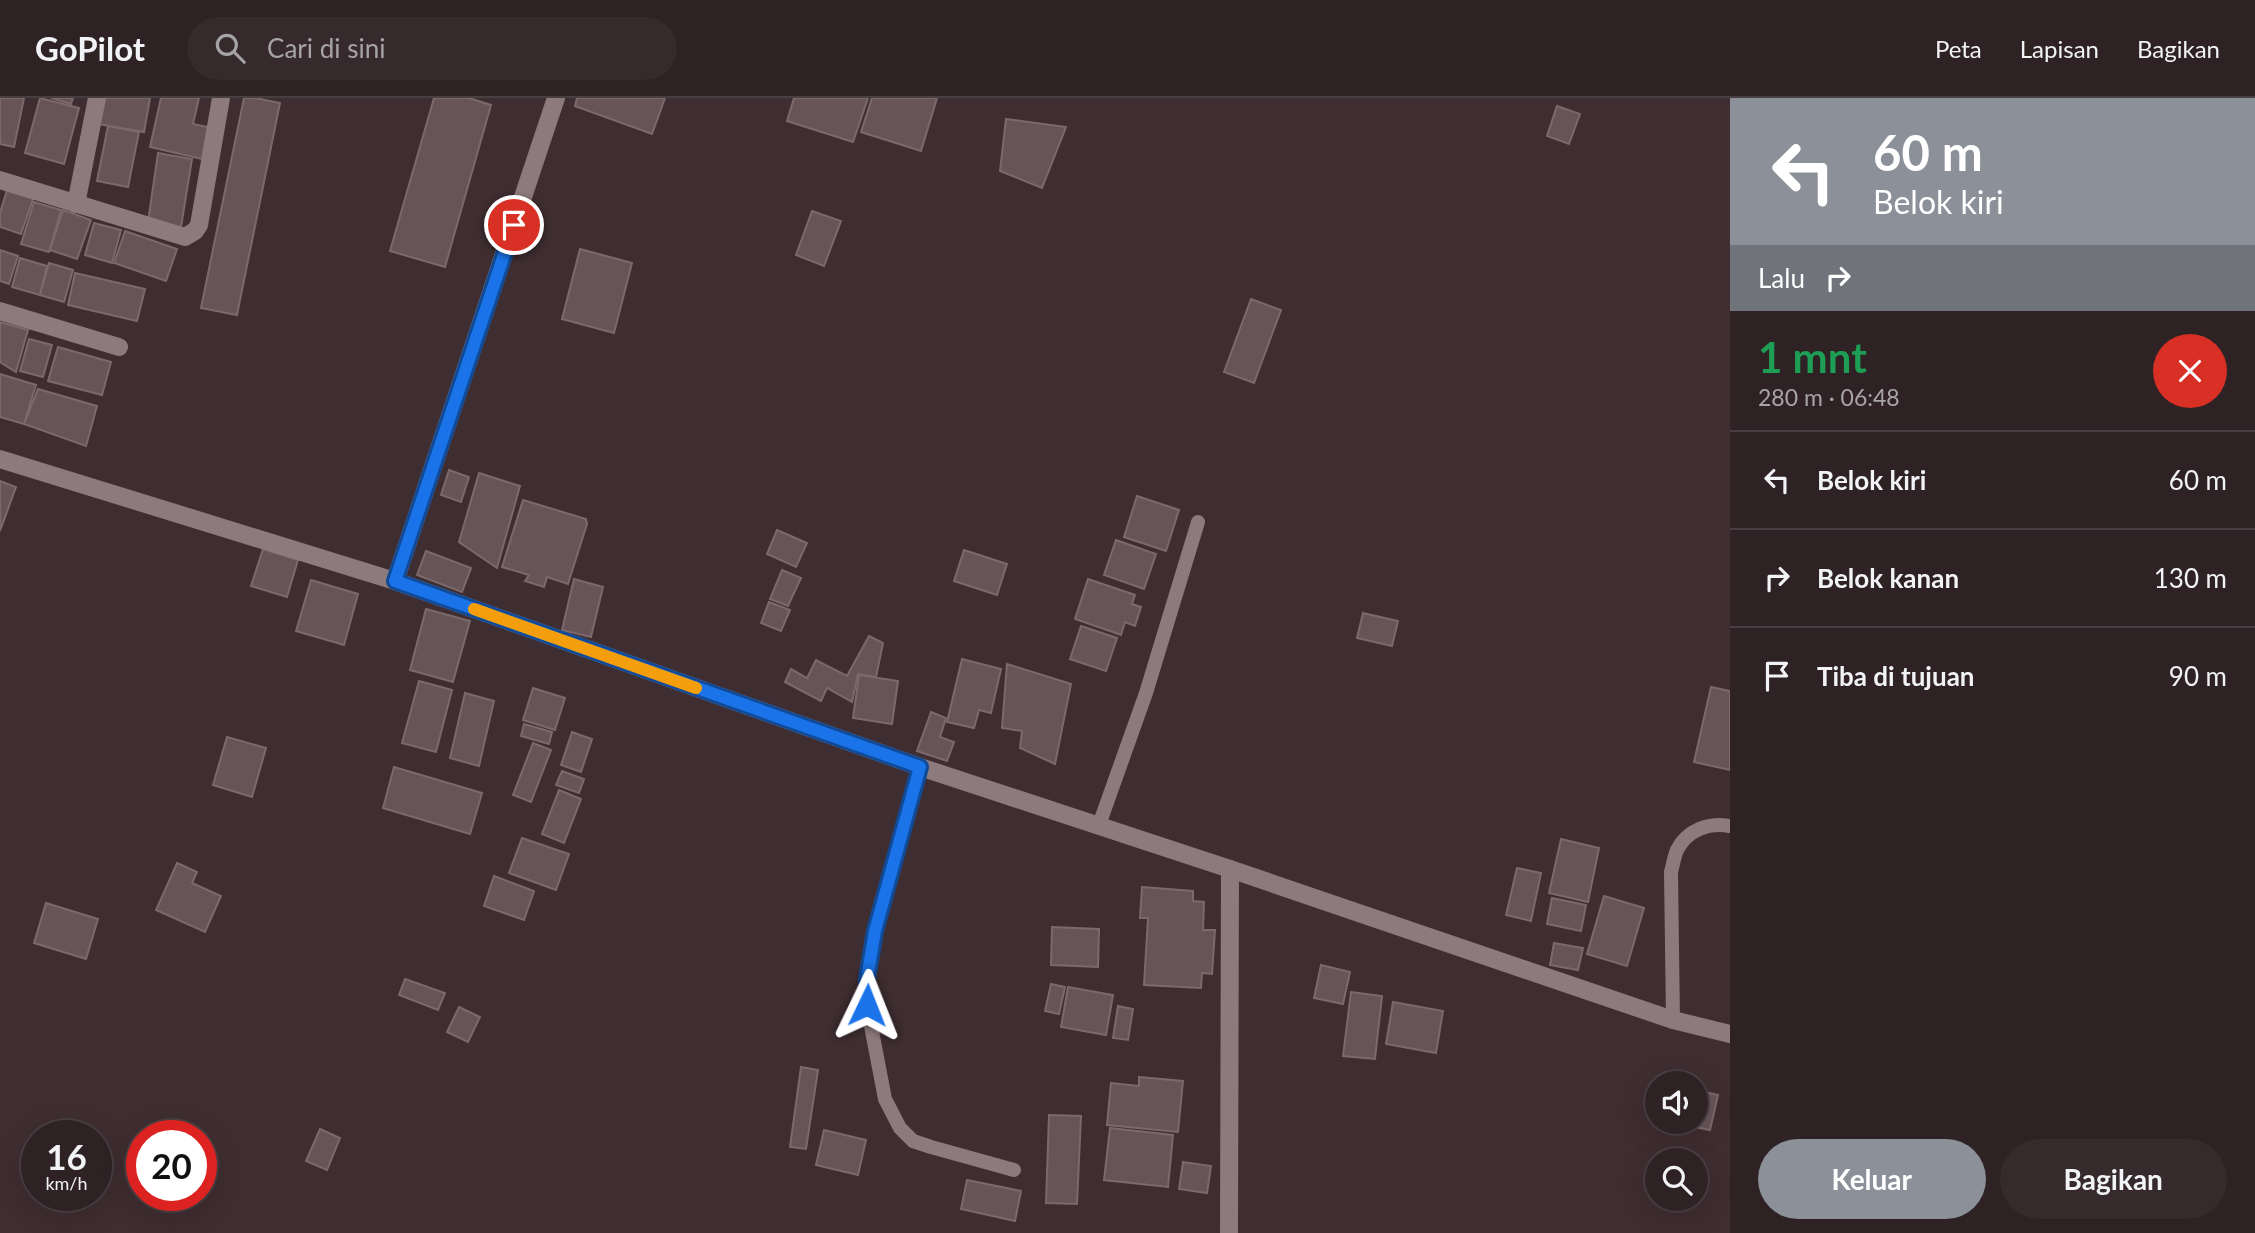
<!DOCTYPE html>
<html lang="id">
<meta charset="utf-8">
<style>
:root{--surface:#2e2225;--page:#362a2d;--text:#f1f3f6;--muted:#a7a4a7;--line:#493f42;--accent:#8c9099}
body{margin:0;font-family:Lato,sans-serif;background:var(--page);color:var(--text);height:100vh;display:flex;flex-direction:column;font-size:26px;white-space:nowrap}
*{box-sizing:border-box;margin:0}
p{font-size:23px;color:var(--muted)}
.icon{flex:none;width:38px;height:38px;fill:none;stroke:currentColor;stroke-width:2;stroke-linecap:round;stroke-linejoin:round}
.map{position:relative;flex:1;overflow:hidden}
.panel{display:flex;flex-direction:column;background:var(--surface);width:525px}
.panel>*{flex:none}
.hud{background:#8c9099;color:#fff;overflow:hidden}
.fabs{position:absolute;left:1645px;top:973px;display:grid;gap:14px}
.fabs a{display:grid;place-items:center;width:63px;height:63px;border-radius:50%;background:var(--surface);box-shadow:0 7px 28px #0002,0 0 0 2px var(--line);font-size:35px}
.speed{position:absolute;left:21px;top:1022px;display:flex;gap:14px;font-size:35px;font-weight:700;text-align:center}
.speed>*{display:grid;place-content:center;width:91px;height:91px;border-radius:50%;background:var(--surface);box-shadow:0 7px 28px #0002,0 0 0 2px var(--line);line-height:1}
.speed small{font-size:18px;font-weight:400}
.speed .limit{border:10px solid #d22;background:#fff;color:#111}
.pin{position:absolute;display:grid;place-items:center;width:60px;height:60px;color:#fff;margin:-30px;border:4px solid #fff;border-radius:50%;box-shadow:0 2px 7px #0007}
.me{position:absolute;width:77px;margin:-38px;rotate:2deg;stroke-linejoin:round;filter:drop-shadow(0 0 5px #0008)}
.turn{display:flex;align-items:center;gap:24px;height:147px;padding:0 28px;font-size:32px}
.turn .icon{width:91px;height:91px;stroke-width:2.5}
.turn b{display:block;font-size:49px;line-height:60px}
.then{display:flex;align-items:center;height:66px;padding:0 28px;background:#0003;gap:14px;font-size:26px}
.round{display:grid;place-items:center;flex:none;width:74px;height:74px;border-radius:37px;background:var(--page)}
.headline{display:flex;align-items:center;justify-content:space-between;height:119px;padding:0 28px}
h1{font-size:42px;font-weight:700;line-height:52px;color:#1e9e55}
.action{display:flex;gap:14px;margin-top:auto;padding:14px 28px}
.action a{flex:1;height:80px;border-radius:42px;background:var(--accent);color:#fff;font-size:28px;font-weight:700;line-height:80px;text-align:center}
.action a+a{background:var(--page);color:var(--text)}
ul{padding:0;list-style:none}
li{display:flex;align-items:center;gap:21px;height:98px;padding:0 28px;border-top:2px solid var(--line)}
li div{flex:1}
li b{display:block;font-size:26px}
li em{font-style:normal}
header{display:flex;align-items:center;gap:42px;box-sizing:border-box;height:98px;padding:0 35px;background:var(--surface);border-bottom:2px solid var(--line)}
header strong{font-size:33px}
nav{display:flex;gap:38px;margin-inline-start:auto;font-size:24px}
.search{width:490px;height:63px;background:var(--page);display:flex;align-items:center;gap:18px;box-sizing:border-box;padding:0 24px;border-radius:38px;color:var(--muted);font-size:26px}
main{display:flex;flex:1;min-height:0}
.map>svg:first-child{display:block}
.building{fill:#665458;stroke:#7b696c;stroke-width:2}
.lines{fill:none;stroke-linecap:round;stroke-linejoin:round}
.lane{stroke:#8d7a7d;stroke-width:14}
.street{stroke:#8d7a7d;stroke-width:18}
.route-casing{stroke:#114b97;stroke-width:18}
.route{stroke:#1a73e8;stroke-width:12}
.slow{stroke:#f59e0b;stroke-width:12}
</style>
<header>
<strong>GoPilot</strong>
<div class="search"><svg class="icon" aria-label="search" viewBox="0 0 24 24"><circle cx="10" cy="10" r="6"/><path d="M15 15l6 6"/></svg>Cari di sini</div>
<nav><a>Peta</a><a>Lapisan</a><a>Bagikan</a></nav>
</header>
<main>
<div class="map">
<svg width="1730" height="1135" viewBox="0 0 1730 1135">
<rect width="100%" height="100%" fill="#3e2d31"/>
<g class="building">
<polygon points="0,0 24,0 14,49 0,46"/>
<polygon points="40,0 79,10 64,66 25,55"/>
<polygon points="51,0 73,0 71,6"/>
<polygon points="103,0 150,0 144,34 98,26"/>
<polygon points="161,0 199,0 193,26 208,29 202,61 150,49"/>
<polygon points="244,0 255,0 280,5 237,217 201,210"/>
<polygon points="434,0 469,0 491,7 445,169 390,153"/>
<polygon points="577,0 665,0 652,36 575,8"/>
<polygon points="794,0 868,0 853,44 787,23"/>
<polygon points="872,0 937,0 921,53 861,34"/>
<polygon points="1557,8 1580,16 1569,46 1547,38"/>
<polygon points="1006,21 1066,29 1042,90 1000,73"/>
<polygon points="108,28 139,34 128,89 97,83"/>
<polygon points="158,55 192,61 181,129 148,124"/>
<polygon points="8,89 34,98 21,136 0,129 0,115"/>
<polygon points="34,104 61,112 49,154 21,146"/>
<polygon points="63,112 91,122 77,161 50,152"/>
<polygon points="812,113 841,123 824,168 796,157"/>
<polygon points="94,125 121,132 112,165 85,157"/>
<polygon points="125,133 177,151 166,183 114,165"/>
<polygon points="580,151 632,165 614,235 562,221"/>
<polygon points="0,152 18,158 9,186 0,183"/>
<polygon points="20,160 47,168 40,197 12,189"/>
<polygon points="49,165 73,172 64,204 40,197"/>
<polygon points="75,175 145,191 137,223 68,207"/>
<polygon points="1251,201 1281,212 1254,285 1224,274"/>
<polygon points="0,224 28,232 16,274 0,264"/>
<polygon points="29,241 52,247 43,279 20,273"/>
<polygon points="58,249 111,264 102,297 48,283"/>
<polygon points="0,276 36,287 24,326 0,319"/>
<polygon points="38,291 97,308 86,348 24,326"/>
<polygon points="449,372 469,379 461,404 441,397"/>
<polygon points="479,375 520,388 497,470 459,444"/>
<polygon points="0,383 16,389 0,433"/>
<polygon points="1137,398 1179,412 1166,453 1124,439"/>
<polygon points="523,402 586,421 587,426 568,486 547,479 544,489 525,483 529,477 502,469"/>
<polygon points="777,432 807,445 796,469 767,456"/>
<polygon points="1116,442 1156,456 1144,491 1104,477"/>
<polygon points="263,451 298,462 287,499 251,488"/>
<polygon points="964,452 1007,466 997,497 954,483"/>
<polygon points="426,453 471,470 462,494 417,477"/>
<polygon points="782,472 801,480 788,508 770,501"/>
<polygon points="574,481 603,489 591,539 562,532"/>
<polygon points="1088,481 1135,497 1132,506 1141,509 1135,528 1125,524 1121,537 1075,521"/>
<polygon points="311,482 358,496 344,547 296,533"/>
<polygon points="769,504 790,512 781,533 761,525"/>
<polygon points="426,511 470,523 453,584 410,572"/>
<polygon points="1363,515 1398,523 1392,548 1357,540"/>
<polygon points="1081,528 1117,540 1106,573 1070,561"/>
<polygon points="869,538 883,545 876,579 858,576 852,604 827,590 821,603 785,584 791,571 807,580 816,562 847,578"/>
<polygon points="962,561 1001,571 991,615 979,612 974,630 947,624"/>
<polygon points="1007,566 1071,586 1055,666 1020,650 1022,633 1002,630"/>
<polygon points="859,577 898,583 892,626 853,620"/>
<polygon points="419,583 452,592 436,654 402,645"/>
<polygon points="1711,589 1730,593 1730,672 1694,664"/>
<polygon points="533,590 565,600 555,632 523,622"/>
<polygon points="465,595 494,603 479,668 450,660"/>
<polygon points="931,614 946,620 940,639 954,644 947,663 917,653"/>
<polygon points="524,626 552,634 549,646 521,638"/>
<polygon points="572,634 592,641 581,674 561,667"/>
<polygon points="227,639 266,650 252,699 213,687"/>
<polygon points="533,645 551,652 531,704 513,697"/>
<polygon points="394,669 482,695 470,736 383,710"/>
<polygon points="562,673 584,681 579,695 556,687"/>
<polygon points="559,692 581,701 564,745 542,736"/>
<polygon points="522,740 569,756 556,792 509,775"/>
<polygon points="1561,741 1599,750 1588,804 1549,795"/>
<polygon points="177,765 197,774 192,785 221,798 205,834 156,812"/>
<polygon points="1517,770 1541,775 1531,823 1506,817"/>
<polygon points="494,778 534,793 524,822 484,808"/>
<polygon points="1142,789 1193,793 1193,803 1204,804 1203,832 1215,832 1212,876 1202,875 1201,890 1144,887 1148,820 1140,820"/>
<polygon points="1604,798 1644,810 1627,868 1587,856"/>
<polygon points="1552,800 1586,807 1581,833 1547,826"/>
<polygon points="46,805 98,821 86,861 34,845"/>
<polygon points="1052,829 1099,831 1098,869 1051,867"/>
<polygon points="1554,845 1583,850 1578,872 1550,867"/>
<polygon points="1321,867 1350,874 1343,906 1314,900"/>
<polygon points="405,881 445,895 438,912 399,897"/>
<polygon points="1051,886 1065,889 1059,916 1045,913"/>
<polygon points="1068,889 1113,897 1106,937 1061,929"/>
<polygon points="1351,894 1382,898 1375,961 1343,958"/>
<polygon points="1393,904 1443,913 1436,955 1386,946"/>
<polygon points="1118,908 1133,911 1128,942 1113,940"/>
<polygon points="459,909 480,919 468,944 447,934"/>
<polygon points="801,969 818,972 806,1051 790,1049"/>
<polygon points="1139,979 1183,983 1178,1034 1107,1027 1111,985 1139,988"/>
<polygon points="1696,992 1718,997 1710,1032 1685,1027 1686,1024 1696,1024"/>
<polygon points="1049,1017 1081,1018 1077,1106 1046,1105"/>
<polygon points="1110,1030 1173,1037 1168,1089 1104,1082"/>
<polygon points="320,1031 340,1040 327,1072 306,1063"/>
<polygon points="824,1032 866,1042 858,1077 816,1067"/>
<polygon points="1183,1064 1211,1068 1207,1095 1179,1091"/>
<polygon points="967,1082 1021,1093 1015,1123 961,1111"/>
</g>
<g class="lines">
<g class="lane">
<polyline points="920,669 875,833 867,881 867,907 885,1001 900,1030 913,1043 931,1049 1014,1072"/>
<polyline points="1099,727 1146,595 1198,424"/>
<path d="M1673 922 1671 774C1673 767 1674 759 1677 752 1687 732 1709 724 1730 728"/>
</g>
<g class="street">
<polyline points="0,82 185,139 195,133 199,127 221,0"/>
<polyline points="76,106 97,0"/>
<polyline points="0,213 119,249"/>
<polyline points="0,361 395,483 920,669 1230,771 1673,922 1730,936"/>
<polyline points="395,483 556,0"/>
<polyline points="1229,1135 1230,771"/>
</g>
</g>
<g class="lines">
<defs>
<polyline id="route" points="514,127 395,483 920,669 875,833 867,881 867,907"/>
</defs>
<use href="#route" class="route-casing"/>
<use href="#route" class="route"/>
<polyline class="slow" points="474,511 696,590"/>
</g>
</svg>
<div class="fabs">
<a><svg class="icon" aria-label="sound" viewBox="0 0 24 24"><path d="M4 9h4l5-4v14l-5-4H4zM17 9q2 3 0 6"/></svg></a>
<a><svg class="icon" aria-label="search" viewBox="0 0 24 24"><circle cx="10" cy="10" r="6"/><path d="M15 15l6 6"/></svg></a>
</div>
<div class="speed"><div>16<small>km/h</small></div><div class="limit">20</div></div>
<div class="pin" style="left:514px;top:127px;background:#d93025"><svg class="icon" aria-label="arrive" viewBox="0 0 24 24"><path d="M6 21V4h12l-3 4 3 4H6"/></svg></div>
<svg class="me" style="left:867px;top:907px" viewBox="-20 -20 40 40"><path d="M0-17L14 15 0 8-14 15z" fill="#1a73e8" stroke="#fff" stroke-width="4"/></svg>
</div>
<section class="panel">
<div class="hud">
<div class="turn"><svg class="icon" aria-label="left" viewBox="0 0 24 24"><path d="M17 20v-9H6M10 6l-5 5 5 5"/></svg><div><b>60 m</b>Belok kiri</div></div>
<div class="then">Lalu<svg class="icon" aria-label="right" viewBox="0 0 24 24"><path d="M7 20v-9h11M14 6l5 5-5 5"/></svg></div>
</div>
<div class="headline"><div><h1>1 mnt</h1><p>280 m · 06:48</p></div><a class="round" style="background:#d93025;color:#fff"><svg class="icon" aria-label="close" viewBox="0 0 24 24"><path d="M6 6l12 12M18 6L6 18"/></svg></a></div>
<ul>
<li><svg class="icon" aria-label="left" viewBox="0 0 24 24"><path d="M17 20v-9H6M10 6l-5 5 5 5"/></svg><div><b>Belok kiri</b></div><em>60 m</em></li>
<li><svg class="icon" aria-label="right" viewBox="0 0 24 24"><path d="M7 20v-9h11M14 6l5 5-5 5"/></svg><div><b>Belok kanan</b></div><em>130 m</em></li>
<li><svg class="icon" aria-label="arrive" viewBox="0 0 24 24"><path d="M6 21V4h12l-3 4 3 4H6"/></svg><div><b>Tiba di tujuan</b></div><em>90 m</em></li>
</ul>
<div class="action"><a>Keluar</a><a>Bagikan</a></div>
</section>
</main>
